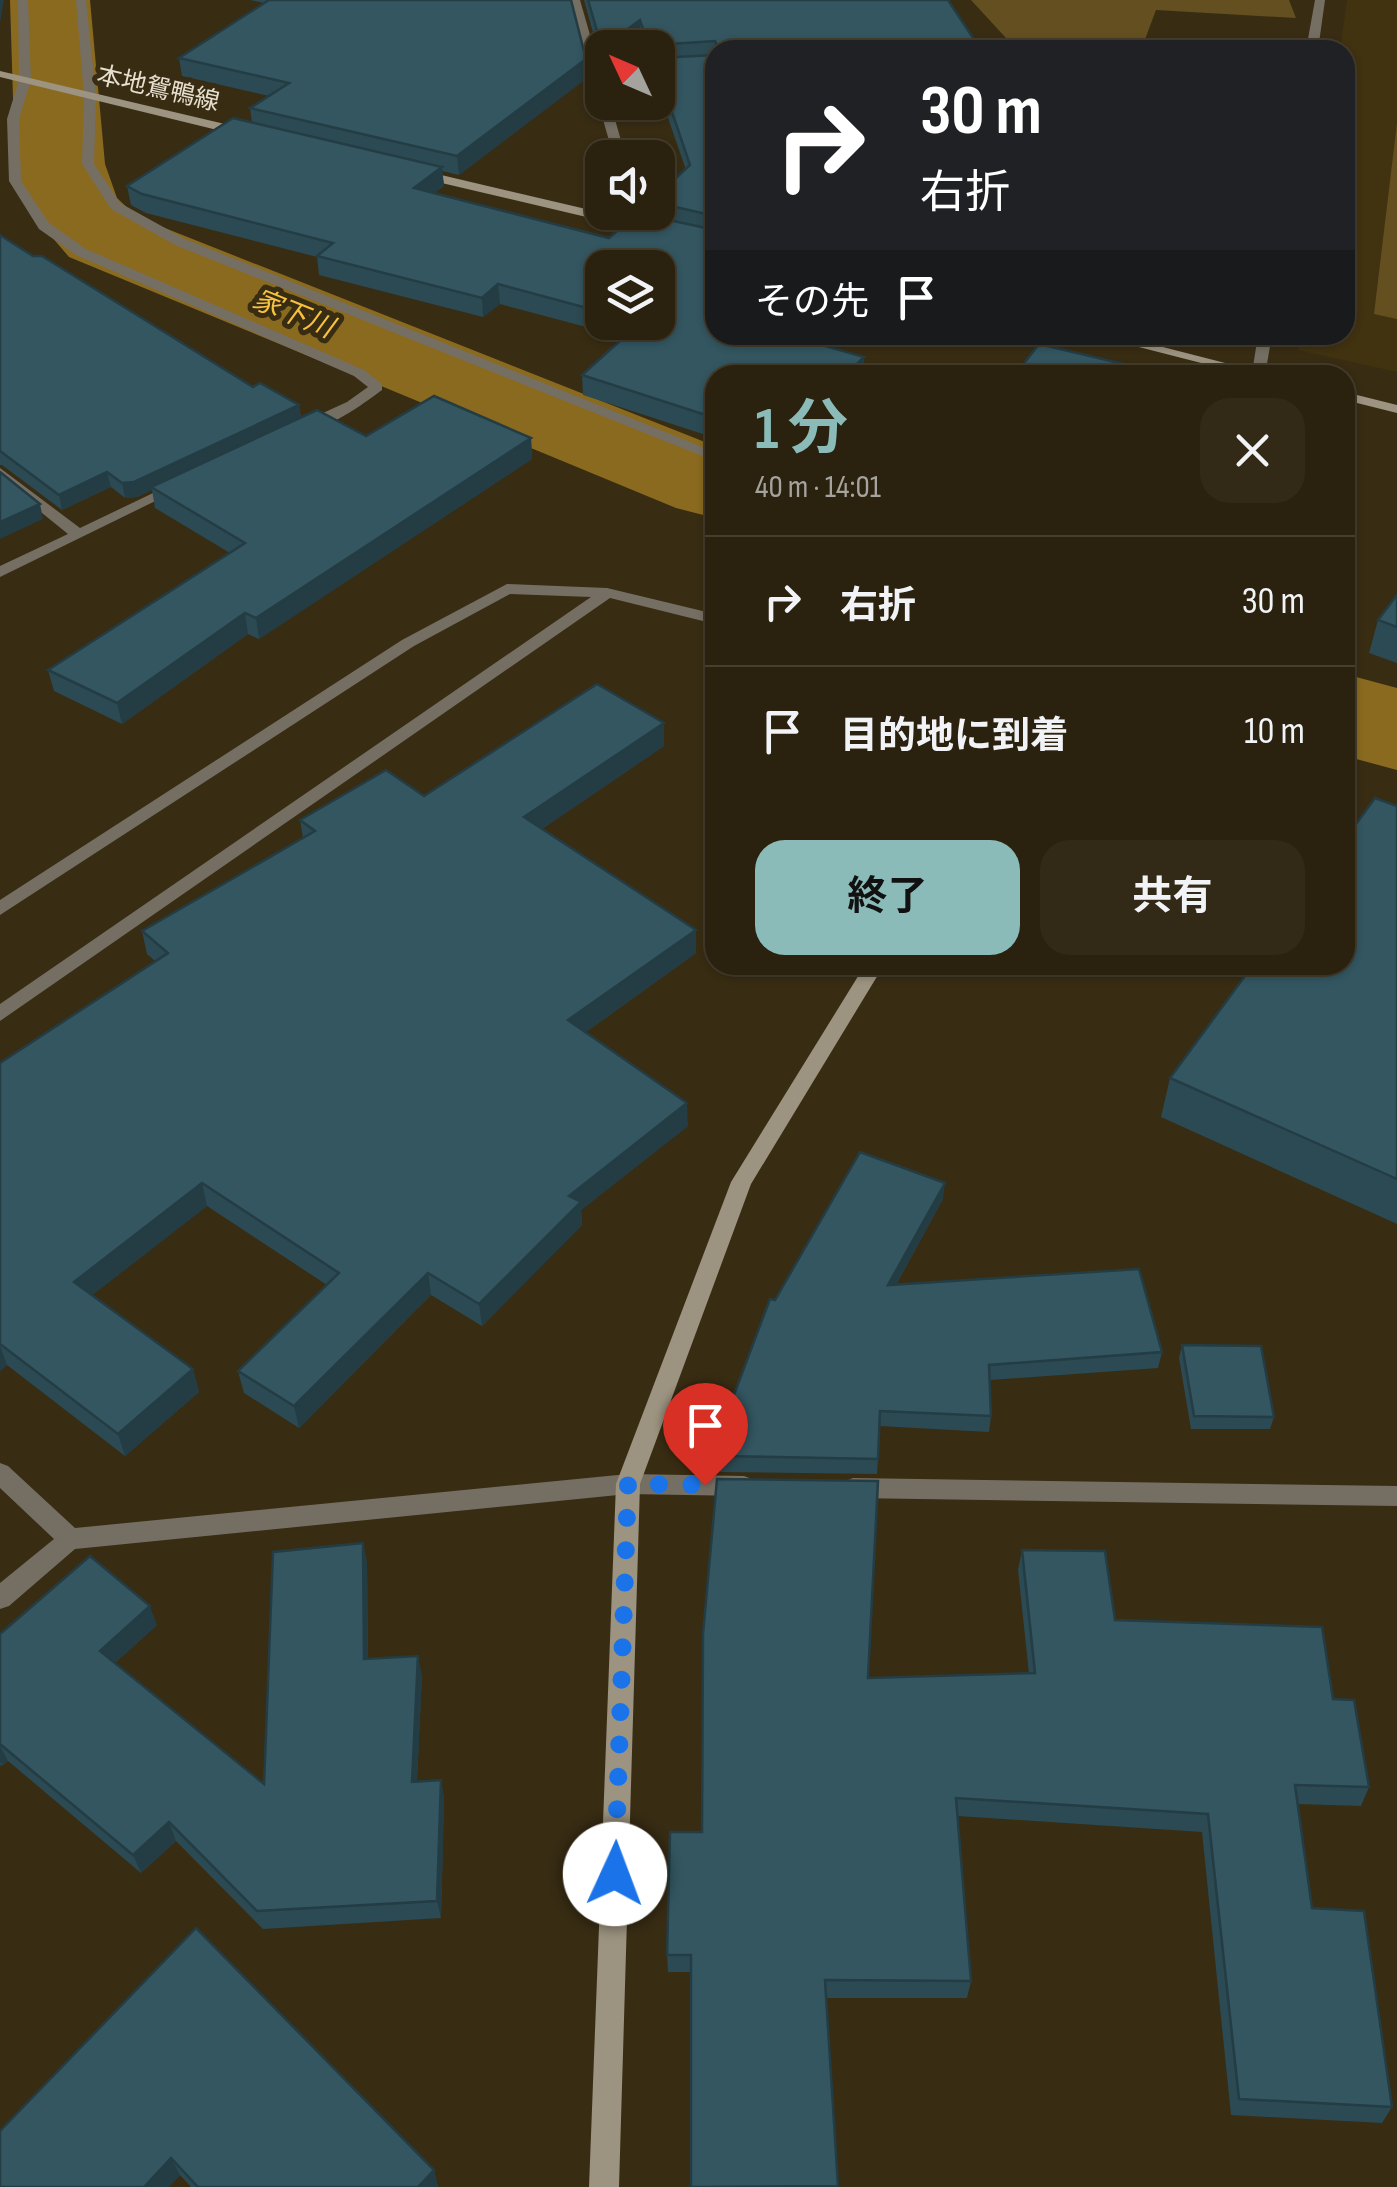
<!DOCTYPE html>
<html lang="ja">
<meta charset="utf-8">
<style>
:root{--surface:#2a210e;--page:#322917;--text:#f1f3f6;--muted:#a5a39e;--line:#463e2e;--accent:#8bbbb9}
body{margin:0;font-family:"Sofia Sans Condensed","Noto Sans JP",sans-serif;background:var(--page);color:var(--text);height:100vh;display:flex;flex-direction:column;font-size:38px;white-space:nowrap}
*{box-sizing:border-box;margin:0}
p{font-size:32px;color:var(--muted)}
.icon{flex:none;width:55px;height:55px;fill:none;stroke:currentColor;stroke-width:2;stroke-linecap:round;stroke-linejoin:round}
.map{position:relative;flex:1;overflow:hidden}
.drawer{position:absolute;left:705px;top:365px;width:650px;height:610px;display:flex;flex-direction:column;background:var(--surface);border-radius:30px;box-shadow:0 2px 8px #0004,0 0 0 2px var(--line)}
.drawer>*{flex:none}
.top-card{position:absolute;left:705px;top:40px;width:650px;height:305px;border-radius:30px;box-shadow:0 2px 8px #0004,0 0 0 2px var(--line);background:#202124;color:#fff;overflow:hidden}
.needle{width:65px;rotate:314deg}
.fabs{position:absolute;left:585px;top:30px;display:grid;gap:20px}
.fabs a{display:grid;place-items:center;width:90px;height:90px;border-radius:20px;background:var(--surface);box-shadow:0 2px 8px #0004,0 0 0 2px var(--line);font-size:50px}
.pin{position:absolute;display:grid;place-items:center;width:85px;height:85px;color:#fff;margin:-102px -42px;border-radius:50% 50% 50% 0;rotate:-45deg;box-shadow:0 0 10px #0007}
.pin .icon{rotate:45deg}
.me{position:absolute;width:110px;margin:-55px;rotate:2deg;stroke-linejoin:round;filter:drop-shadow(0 0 8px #0008)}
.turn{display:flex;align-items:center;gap:35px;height:210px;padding:0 50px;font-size:45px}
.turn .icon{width:130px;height:130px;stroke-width:2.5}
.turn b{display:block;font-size:70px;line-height:85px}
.then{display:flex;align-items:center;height:95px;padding:0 50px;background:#0003;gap:20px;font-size:38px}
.round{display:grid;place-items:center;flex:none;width:105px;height:105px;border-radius:30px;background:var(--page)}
.head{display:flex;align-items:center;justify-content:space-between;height:170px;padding:0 50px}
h1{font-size:60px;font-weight:700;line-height:75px;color:var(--accent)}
.action{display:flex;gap:20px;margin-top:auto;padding:20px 50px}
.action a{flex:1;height:115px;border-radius:30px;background:var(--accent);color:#111;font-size:40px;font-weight:700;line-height:115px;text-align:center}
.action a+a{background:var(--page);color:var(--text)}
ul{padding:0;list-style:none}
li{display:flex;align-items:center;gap:30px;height:130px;padding:0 50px;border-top:2px solid var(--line)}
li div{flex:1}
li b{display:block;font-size:38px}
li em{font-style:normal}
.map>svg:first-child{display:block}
.built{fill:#413210}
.green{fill:#644f21}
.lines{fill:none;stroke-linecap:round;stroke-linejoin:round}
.river{fill:#8a6a1f;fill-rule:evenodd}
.street{fill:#756f63;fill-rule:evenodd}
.secondary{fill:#9c9380;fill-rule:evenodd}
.wall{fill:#2c4a53;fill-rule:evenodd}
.shaded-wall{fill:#243c43}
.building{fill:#335660;stroke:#243c43;stroke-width:2.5}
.route{stroke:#1a73e8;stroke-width:18;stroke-dasharray:0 32.4}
.labels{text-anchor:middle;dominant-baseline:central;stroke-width:10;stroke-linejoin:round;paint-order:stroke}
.far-street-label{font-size:25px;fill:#e6decf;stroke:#382c13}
.far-water-label{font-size:28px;font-style:italic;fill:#f7c13d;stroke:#382c13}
</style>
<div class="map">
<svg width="1397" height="2187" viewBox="0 0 1397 2187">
<rect width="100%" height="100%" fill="#382c13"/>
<polygon class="built" points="1347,0 1397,0 1397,372 1298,350 1300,335 1345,335 1345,50 1340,50"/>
<g class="green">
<polygon points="971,0 1289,0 1296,18 1156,10 1141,50 1017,50"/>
<polygon points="1397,123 1397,319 1374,314"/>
</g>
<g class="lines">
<g class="river">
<polygon points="10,0 90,0 105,164 117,198 137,217 715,446 715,518 676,508 69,257 27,208 15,164"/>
<polygon points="1345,674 1397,688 1397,770 1345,756"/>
</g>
<g class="street">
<path d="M18 0H28L31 80 19 119 21 181 49 223 86 249 364 370 382 384V390C360 406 326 432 299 430V424L347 402 368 387 354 376 76 255 39 229 9 181 7 119 19 80Z"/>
<polygon points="76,0 86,0 96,96 94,164 120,203 185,239 715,452 715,461 175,245 111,209 82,164 84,96"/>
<polygon points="570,0 580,0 602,77 602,102 610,102 626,158 614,158 598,102 601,99 596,96"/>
<polygon points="1315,0 1325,0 1318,50 1306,50"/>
<polygon points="1258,335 1272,335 1265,375 1252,373"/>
<polygon points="0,468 80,528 174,483 179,482 186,486 0,577 0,566 68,534 0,479"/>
<polygon points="507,584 607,588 715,614 715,624 610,598 0,1021 0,1004 591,597 510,594 414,646 0,915 0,900 402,640"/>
<polygon points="0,1463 8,1466 75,1528 628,1474 744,1476 752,1479 756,1486 752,1493 744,1496 628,1494 75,1549 9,1606 0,1609 0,1583 54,1539 0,1488"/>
<polygon points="853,1478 1397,1486 1397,1506 853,1498 845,1495 841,1488 845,1481"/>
</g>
<g class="secondary">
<polygon points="0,71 246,129 252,133 246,137 0,77"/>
<polygon points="420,170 650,224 656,228 650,232 416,177 414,174"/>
<polygon points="1092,335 1116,335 1272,375 1248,375"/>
<polygon points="1345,392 1397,405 1397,413 1345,400"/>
<polygon points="865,965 884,965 751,1184 640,1484 619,2187 589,2187 616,1484 731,1182"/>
</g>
</g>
<g class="wall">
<path d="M250 0H571L586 59 587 78 459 175 442 171 444 186 434 193 609 238 651 216V212H658V195L686 170 658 89V48H643L640 38 602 48V65L584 0H948L981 50H715V335H831V342L826 346 864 357 863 375H715V438L583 395 582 375 624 337 500 304 483 317 319 275 317 257 146 213 131 205 127 186 252 123 250 108 269 96 182 76 179 58 264 3ZM602 268 658 322H602Z"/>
<polygon points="0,235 33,256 253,387 299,405 301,417 366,436 531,438 532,459 259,639 248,634 122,724 54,691 48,670 230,553 155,508 152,490 137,497 125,498 111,487 62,510 2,465 0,465"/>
<polygon points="1397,595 1397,663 1369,653 1378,620"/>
<polygon points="664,723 664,746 542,829 696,930 696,953 586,1032 688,1126 581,1210 582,1225 482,1326 431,1295 299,1428 244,1393 238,1371 327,1285 207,1206 92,1295 193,1369 199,1392 125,1456 7,1365 0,1371 0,1063 155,961 147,954 142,931 303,838 300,820 424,796"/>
<polygon points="1397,806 1397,1224 1161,1117 1170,1078"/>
<polygon points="943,1199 896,1285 1162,1352 1158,1368 990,1380 991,1416 989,1432 880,1426 877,1474 720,1472 720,1456 775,1300"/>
<polygon points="1182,1345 1274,1417 1270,1429 1191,1429 1179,1358"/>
<polygon points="363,1543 367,1563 368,1658 422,1675 417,1782 441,1780 444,1799 441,1918 263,1929 176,1841 141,1873 8,1761 2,1766 0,1765 0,1634 157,1625 115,1663 264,1784"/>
<polygon points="1022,1550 1115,1620 1333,1699 1369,1787 1361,1806 1297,1804 1312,1908 1392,2107 1382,2123 1231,2115 1202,1832 958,1816 971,1981 967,1998 826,1998 838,2187 691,2187 691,1972 668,1972 667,1955 702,1832 868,1678 1029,1674 1018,1570"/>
<polygon points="0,2131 434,2170 438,2187 191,2187 180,2175 169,2187 0,2187"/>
</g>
<g class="shaded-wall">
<polygon points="0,0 4,0 0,23"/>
<polygon points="640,20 640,38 627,48 602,48 602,60 602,48"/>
<polygon points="586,59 587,78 459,175 457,156"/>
<polygon points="442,167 444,186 416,207 414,188"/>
<polygon points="498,284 500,304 483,317 482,298"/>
<polygon points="819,335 831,335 831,342 810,362 811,342"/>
<polygon points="864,357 863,375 846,375"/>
<polygon points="299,405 301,420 151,487 152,490 137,497 125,498 122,483"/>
<polygon points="531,438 532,459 259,639 256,618"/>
<polygon points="107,472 111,487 62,510 59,495"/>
<polygon points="40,504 43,519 0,539 0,522"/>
<polygon points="245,613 248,634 122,724 117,703"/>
<polygon points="664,723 664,746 526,840 524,817"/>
<polygon points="696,930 696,953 570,1043 568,1020"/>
<polygon points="687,1103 688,1126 581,1210 582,1225 482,1326 479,1304 569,1196"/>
<polygon points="202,1183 207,1206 81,1304 74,1282"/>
<polygon points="945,1183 943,1199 887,1301 888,1285"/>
<polygon points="428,1273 431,1295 299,1428 294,1406"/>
<polygon points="0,1346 7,1365 0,1371"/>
<polygon points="193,1369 199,1392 125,1456 118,1434"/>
<polygon points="363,1543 367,1563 368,1678 364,1659"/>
<polygon points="150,1606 157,1625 107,1670 100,1651"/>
<polygon points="418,1656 422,1675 416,1800 412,1782"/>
<polygon points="0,1746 8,1761 2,1766 0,1762"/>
<polygon points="441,1780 444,1799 441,1918 437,1901"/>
<polygon points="169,1822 176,1841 141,1873 133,1855"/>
<polygon points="171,2158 180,2175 169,2187 144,2187"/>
<polygon points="434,2170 438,2187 418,2187"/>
</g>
<g class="building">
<polygon points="269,0 571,0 586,59 457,156 250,108 289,83 179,58"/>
<polygon points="588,0 948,0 981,50 719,50 715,41 655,45 656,48 649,48 640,20 602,48"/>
<polygon points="715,55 715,216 658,203 658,195 690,165 658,71 658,56 658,58"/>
<polygon points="233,118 442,167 414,188 609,238 637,213 715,230 715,335 819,335 811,342 864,357 846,375 715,375 715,418 582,375 641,322 658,322 658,268 602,268 602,312 498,284 482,298 317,256 333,243 142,194 127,186"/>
<polygon points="0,235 33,256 42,256 253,387 260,383 299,405 134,482 122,483 107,472 59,495 0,451"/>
<polygon points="1039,344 1170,375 1015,375"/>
<polygon points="434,396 531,438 256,618 245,613 117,703 48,670 245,543 151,487 317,410 366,436"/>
<polygon points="0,472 40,504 0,522"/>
<polygon points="1397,595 1397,627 1378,620"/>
<polygon points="597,684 664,723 524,817 696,930 568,1020 687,1103 569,1196 581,1202 479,1304 428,1273 294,1406 238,1371 339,1273 202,1183 74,1282 193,1369 118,1434 0,1344 0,1063 168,953 142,931 315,831 300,820 386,770 424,796"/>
<polygon points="1375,798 1397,806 1397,1179 1170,1078 1253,965 1345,965 1345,839"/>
<polygon points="860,1152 945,1183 888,1285 1139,1269 1162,1352 989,1365 991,1416 880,1411 878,1459 720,1456 723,1424 770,1299 775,1300"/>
<polygon points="1182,1345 1261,1346 1274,1417 1194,1416"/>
<polygon points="717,1479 878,1481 868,1678 1035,1673 1022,1550 1105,1551 1115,1620 1322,1627 1333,1699 1354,1700 1369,1787 1295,1785 1312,1908 1364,1911 1392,2107 1239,2099 1208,1814 956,1798 971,1981 825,1980 838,2186 691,2187 691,1955 667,1955 670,1832 702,1832 703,1634"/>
<polygon points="363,1543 364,1659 418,1656 412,1782 441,1780 437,1901 257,1911 169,1822 133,1855 0,1744 0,1634 90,1556 150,1606 100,1651 264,1784 273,1552"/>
<polygon points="196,1928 434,2170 418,2187 198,2187 171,2158 144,2187 0,2187 0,2131"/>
</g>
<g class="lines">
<polyline class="route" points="615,1874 628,1484 705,1485"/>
</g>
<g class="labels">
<g class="far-street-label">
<text transform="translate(158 89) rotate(13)">本地鴛鴨線</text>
</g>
<g class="far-water-label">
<text transform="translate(293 314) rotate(22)">家下川</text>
</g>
</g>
</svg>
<div class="fabs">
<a><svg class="needle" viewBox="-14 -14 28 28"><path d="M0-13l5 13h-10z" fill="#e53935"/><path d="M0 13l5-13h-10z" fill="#a5a39e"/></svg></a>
<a><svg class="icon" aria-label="sound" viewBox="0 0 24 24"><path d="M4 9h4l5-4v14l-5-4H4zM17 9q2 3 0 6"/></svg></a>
<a><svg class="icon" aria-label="layers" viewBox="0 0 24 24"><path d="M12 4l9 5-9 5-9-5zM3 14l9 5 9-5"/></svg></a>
</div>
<div class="pin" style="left:705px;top:1485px;background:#d93025"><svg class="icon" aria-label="arrive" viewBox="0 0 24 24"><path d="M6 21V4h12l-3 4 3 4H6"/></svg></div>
<svg class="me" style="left:615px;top:1874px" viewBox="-20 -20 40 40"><circle r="19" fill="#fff"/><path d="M0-13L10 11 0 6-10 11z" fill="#1a73e8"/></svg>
<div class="top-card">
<div class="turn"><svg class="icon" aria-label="right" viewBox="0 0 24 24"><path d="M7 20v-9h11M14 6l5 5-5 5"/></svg><div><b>30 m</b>右折</div></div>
<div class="then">その先<svg class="icon" aria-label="arrive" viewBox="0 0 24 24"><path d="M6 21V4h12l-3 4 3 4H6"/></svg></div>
</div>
<section class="drawer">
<div class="head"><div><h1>1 分</h1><p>40 m · 14:01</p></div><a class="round"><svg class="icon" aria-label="close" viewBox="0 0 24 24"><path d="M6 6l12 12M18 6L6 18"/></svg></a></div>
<ul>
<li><svg class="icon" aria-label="right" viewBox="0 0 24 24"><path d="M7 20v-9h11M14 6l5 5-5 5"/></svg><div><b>右折</b></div><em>30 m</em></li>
<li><svg class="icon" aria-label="arrive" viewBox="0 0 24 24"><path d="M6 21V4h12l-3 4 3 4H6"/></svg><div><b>目的地に到着</b></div><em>10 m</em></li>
</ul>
<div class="action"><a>終了</a><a>共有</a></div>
</section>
</div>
